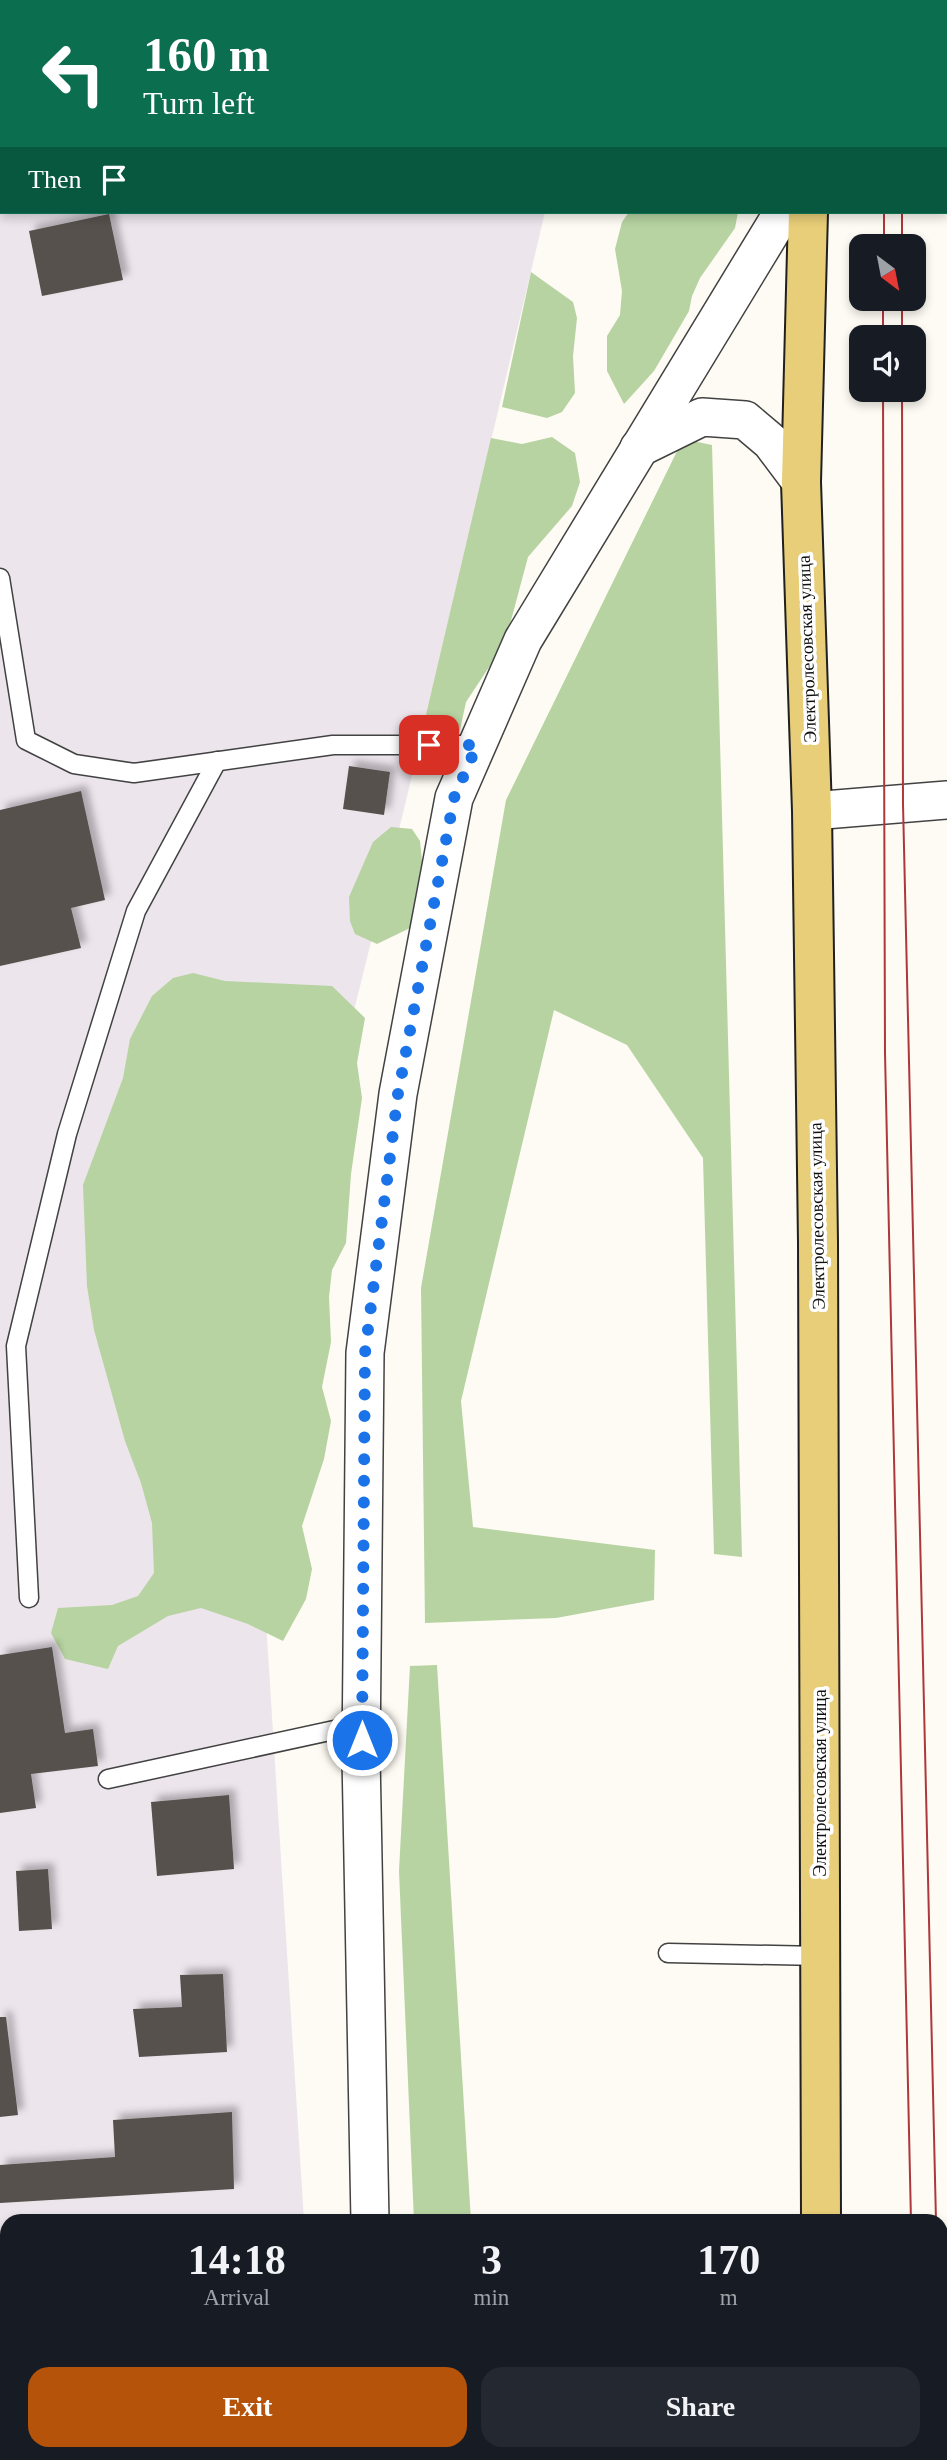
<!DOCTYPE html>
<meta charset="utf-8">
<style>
:root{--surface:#171b24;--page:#242831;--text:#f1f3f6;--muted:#9ea1a6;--accent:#b45309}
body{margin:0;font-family:Georgia,serif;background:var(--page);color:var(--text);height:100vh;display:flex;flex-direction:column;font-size:26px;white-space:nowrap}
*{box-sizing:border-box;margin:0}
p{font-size:23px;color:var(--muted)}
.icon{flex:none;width:38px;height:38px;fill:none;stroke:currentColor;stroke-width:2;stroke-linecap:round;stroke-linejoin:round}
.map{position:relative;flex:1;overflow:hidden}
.side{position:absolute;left:0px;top:2214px;width:948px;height:247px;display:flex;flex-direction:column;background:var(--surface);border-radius:21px 21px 0 0;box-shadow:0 4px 10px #0003}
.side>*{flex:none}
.banner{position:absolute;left:0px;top:0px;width:948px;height:214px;box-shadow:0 4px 10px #0003;background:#0b6e4f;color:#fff;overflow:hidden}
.needle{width:46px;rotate:148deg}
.fabs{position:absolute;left:849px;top:234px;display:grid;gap:14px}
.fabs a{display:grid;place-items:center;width:77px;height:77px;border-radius:14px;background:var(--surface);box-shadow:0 4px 10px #0003;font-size:35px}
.pin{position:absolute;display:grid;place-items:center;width:60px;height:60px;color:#fff;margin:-30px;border-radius:14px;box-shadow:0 4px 10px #0006}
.me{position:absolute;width:77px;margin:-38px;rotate:0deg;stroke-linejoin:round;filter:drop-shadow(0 0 5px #0008)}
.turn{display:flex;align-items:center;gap:24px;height:147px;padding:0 28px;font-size:32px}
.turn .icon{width:91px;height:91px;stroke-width:2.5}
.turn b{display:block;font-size:49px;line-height:60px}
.then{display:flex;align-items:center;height:66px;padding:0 28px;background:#0003;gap:14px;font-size:26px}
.eta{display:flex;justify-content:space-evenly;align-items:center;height:119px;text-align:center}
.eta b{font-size:42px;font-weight:700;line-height:49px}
.cta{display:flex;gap:14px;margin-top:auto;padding:14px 28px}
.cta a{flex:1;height:80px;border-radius:21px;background:var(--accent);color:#fff;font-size:28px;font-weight:700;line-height:80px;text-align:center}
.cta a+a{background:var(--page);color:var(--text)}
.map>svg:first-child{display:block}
.industrial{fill:#ece5ec}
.forest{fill:#b7d3a1}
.building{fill:#56514d;filter:url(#shadow)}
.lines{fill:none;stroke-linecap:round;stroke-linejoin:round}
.lane-casing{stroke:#424242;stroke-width:21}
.street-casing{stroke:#424242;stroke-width:40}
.secondary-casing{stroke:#313131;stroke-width:42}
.primary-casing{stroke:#202020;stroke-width:42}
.lane{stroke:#fff;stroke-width:18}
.street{stroke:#fff;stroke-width:37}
.secondary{stroke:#f5efb6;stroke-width:38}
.primary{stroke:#e8ce78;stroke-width:38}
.tram{stroke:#af373c;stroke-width:2}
.route{stroke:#1a73e8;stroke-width:12;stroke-dasharray:0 21.6}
.labels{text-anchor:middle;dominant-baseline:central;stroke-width:7;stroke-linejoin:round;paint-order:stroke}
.street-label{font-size:18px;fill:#0f0f0f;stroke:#fff}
</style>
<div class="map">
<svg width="947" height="2460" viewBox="0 0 947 2460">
<defs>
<filter id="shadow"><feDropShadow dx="6" dy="-6" stdDeviation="3.5" flood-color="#0004"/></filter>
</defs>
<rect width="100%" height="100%" fill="#fdfbf3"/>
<polygon class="industrial" points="0,0 567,0 2,2 2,212 545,212 405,805 253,1417 304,2221 7,2221 7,2454 319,2454 320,2460 0,2460"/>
<g class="forest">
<polygon points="629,212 738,212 735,228 700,278 692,296 689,311 654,371 624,404 607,371 607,336 620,315 622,291 615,249 622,222"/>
<polygon points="531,272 573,302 577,318 573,356 575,393 562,412 547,418 502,407"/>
<polygon points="552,437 575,453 580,482 572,506 528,557 505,643 466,702 455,753 421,736 491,438 522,444"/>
<polygon points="683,439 712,445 742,1557 714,1554 703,1158 627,1045 554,1010 461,1401 473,1527 655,1550 654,1600 556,1618 425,1623 421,1288 506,800"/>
<polygon points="391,827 412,829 420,841 422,861 415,898 417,912 410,928 377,944 355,934 350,921 349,897 373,842"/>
<polygon points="193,973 225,981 332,986 365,1018 357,1063 362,1098 351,1174 346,1243 332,1270 329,1297 331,1342 322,1387 331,1421 324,1459 302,1526 312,1569 306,1599 283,1641 248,1624 201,1608 168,1616 118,1646 108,1669 65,1659 51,1633 58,1608 112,1605 138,1596 154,1573 152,1523 141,1483 125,1441 94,1330 87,1286 83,1185 123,1078 130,1039 152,996 173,978"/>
<polygon points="437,1665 471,2221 414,2221 399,1871 410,1666"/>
<polygon points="493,2454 581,2454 581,2460 487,2460"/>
<polygon points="616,2454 669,2454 670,2460 611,2460"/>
</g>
<g class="building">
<polygon points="109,214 123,280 42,296 29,231"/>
<polygon points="349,766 390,772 384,815 343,809"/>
<polygon points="81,791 105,900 71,908 81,948 0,966 0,810"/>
<polygon points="52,1647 65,1733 93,1729 98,1766 31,1774 36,1808 0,1813 0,1655"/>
<polygon points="229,1795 234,1869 157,1876 151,1802"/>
<polygon points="48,1869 52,1929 19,1931 16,1871"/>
<polygon points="223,1974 227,2052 139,2057 133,2009 182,2007 180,1975"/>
<polygon points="0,2017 6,2017 18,2115 0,2117"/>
<polygon points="232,2112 234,2189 0,2203 0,2165 115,2157 113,2120"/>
</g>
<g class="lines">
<defs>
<g id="lane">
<polyline points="0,578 26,740 74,764 134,773 333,745 477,745"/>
<polyline points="29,1598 16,1346 67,1134 136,911 217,761"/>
<polyline points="108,1779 362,1724"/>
<polyline points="668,1953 820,1956"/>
</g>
<g id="street">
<polyline points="639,448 702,417 745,420 771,442 801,482"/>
<polyline points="812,811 947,800"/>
<polyline points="370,2221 361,1756 365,1353 398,1094 454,798 523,640 783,212"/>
<polyline points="375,2454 376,2460"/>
</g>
<polyline id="secondary" points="928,2 929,0"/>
<g id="primary">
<polyline points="809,2 809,0"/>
<polyline points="808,212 801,482 812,811 818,1242 821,2221"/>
<polyline points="822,2454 822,2460"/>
</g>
</defs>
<use href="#lane" class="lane-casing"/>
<use href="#street" class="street-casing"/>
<use href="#secondary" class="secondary-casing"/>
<use href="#primary" class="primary-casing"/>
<use href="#lane" class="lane"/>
<use href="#street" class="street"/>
<use href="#secondary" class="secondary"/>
<use href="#primary" class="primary"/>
<g class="tram">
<polyline points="886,2 886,0"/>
<polyline points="902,2 902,0"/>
<polyline points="902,212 902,247"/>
<polyline points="884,247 884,212"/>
<polyline points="902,299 902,338"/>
<polyline points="883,338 883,299"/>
<polyline points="883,390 885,1053 911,2221"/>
<polyline points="902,390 903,804 936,2221"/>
<polyline points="916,2454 916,2460"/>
<polyline points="941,2454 941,2460"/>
</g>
</g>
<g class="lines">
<polyline class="route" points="362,1740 365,1353 398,1094 454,798 477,745 429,745"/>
</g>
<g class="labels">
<g class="street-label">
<text transform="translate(807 649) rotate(-92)">Электролесовская улица</text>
<text transform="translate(817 1216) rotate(-91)">Электролесовская улица</text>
<text transform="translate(820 1783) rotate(-90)">Электролесовская улица</text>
</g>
</g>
</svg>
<div class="fabs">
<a><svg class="needle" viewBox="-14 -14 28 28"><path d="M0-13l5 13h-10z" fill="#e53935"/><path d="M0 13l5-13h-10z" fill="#9ea1a6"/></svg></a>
<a><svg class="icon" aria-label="sound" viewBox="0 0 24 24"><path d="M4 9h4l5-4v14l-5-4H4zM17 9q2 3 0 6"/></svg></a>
</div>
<div class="pin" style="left:429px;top:745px;background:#d93025"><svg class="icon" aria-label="arrive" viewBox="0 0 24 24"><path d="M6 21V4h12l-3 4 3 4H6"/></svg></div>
<svg class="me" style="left:362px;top:1740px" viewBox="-20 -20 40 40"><circle r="17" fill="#1a73e8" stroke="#fff" stroke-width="3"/><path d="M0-11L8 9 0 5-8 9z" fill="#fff"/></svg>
<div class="banner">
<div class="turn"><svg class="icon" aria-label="left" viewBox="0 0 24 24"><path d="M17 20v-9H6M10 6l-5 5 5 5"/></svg><div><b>160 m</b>Turn left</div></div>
<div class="then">Then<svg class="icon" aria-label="arrive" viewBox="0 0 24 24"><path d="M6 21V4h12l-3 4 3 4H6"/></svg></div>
</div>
<section class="side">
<div class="eta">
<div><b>14:18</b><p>Arrival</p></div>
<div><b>3</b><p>min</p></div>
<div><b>170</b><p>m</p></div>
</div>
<div class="cta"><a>Exit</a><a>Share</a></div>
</section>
</div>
